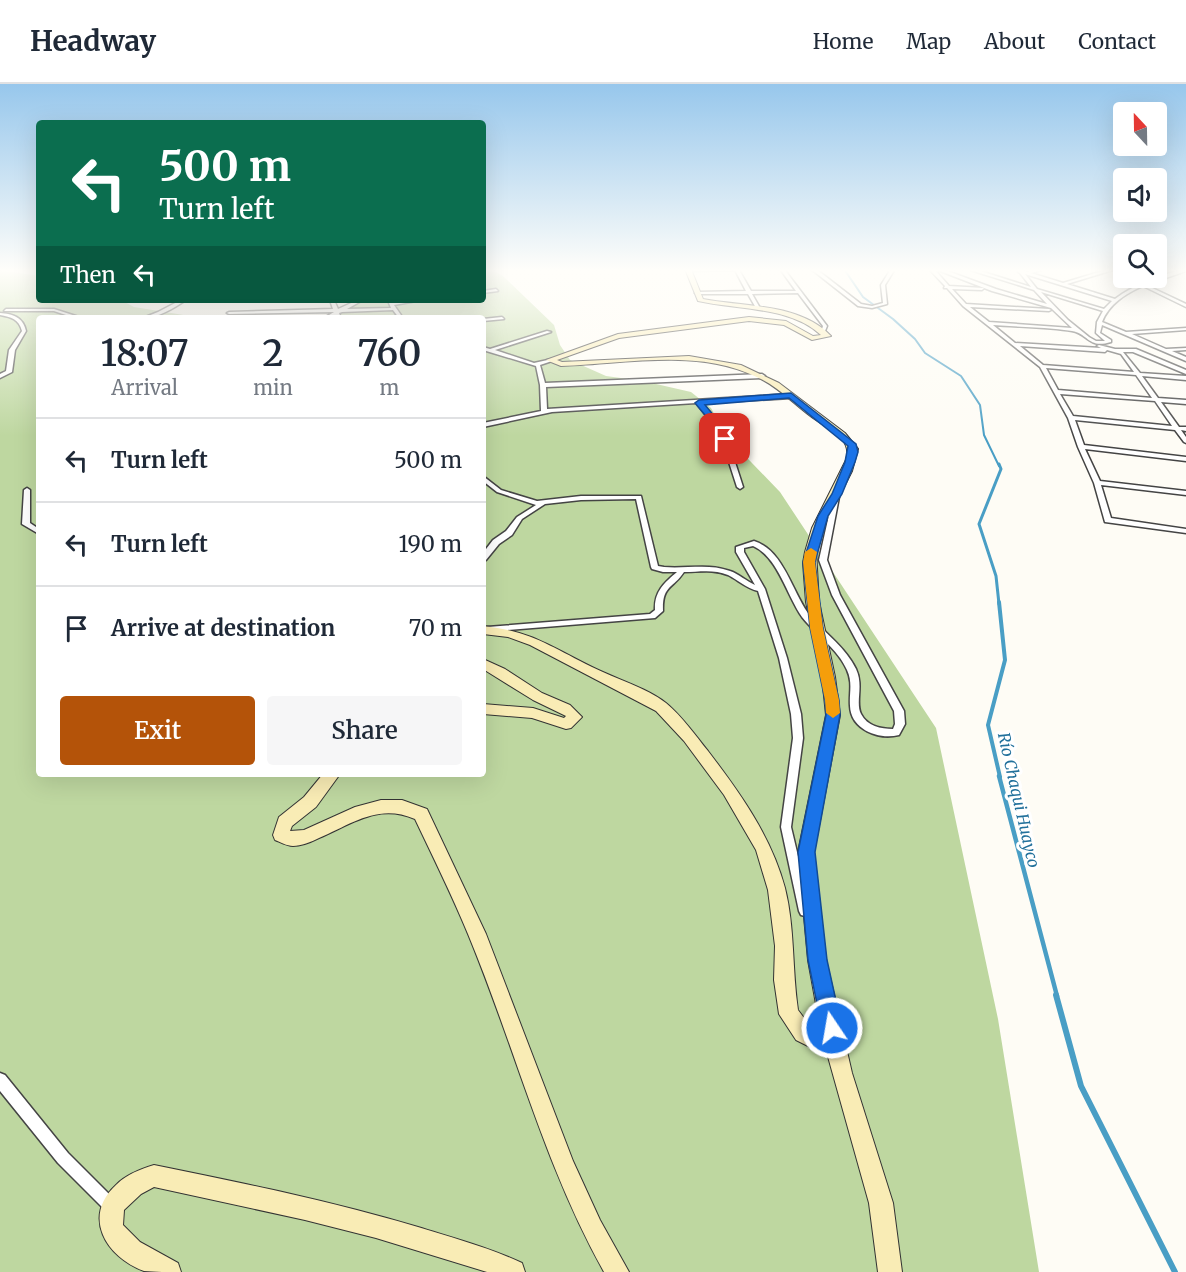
<!DOCTYPE html>
<meta charset="utf-8">
<style>
:root{--surface:#fff;--page:#f6f6f7;--text:#1f2937;--muted:#747a83;--line:#e0e1e3;--accent:#b45309}
body{margin:0;font-family:Merriweather,serif;background:var(--page);color:var(--text);height:100vh;display:flex;flex-direction:column;font-size:22px;white-space:nowrap}
*{box-sizing:border-box;margin:0}
p{font-size:20px;color:var(--muted)}
.icon{flex:none;width:33px;height:33px;fill:none;stroke:currentColor;stroke-width:2;stroke-linecap:round;stroke-linejoin:round}
.map{position:relative;flex:1;overflow:hidden}
.sheet{position:absolute;left:36px;top:231px;width:450px;height:462px;display:flex;flex-direction:column;background:var(--surface);border-radius:6px;box-shadow:0 6px 24px #0002}
.sheet>*{flex:none}
.hud{position:absolute;left:36px;top:36px;width:450px;height:183px;border-radius:6px;box-shadow:0 6px 24px #0002;background:#0b6e4f;color:#fff;overflow:hidden}
.needle{width:39px;rotate:338deg}
.controls{position:absolute;left:1113px;top:18px;display:grid;gap:12px}
.controls a{display:grid;place-items:center;width:54px;height:54px;border-radius:6px;background:var(--surface);box-shadow:0 6px 24px #0002;font-size:30px}
.pin{position:absolute;display:grid;place-items:center;width:51px;height:51px;color:#fff;margin:-26px;border-radius:12px;box-shadow:0 3px 9px #0006}
.me{position:absolute;width:66px;margin:-33px;rotate:348deg;stroke-linejoin:round;filter:drop-shadow(0 0 4px #0008)}
.turn{display:flex;align-items:center;gap:21px;height:126px;padding:0 24px;font-size:27px}
.turn .icon{width:78px;height:78px;stroke-width:2.5}
.turn b{display:block;font-size:42px;line-height:51px}
.then{display:flex;align-items:center;height:57px;padding:0 24px;background:#0003;gap:12px;font-size:22px}
.eta{display:flex;justify-content:space-evenly;align-items:center;height:102px;text-align:center}
.eta b{font-size:36px;font-weight:600;line-height:42px}
.action{display:flex;gap:12px;margin-top:auto;padding:12px 24px}
.action a{flex:1;height:69px;border-radius:6px;background:var(--accent);color:#fff;font-size:24px;font-weight:600;line-height:69px;text-align:center}
.action a+a{background:var(--page);color:var(--text)}
ul{padding:0;list-style:none}
li{display:flex;align-items:center;gap:18px;height:84px;padding:0 24px;border-top:2px solid var(--line)}
li div{flex:1}
li b{display:block;font-size:22px}
li em{font-style:normal}
header{display:flex;align-items:center;gap:36px;box-sizing:border-box;height:84px;padding:0 30px;background:var(--surface);border-bottom:2px solid var(--line)}
header strong{font-size:28px}
nav{display:flex;gap:33px;margin-inline-start:auto;font-size:21px}
.map>svg:first-child{display:block}
.forest{fill:#bed7a0}
.lines{fill:none;stroke-linecap:round;stroke-linejoin:round}
.stream-far4{stroke:#499ec5;stroke-width:2}
.stream-far3{stroke:#499ec5;stroke-width:3}
.stream-far2{stroke:#499ec5;stroke-width:4}
.stream-far1{stroke:#499ec5;stroke-width:4.5}
.stream{stroke:#499ec5;stroke-width:6}
.street-casing{stroke:#444;stroke-width:3}
.secondary-casing{stroke:#333;stroke-width:2}
.street{fill:#fff;fill-rule:evenodd}
.secondary{fill:#f9ecb5;fill-rule:evenodd}
.route{fill:#1a73e8;stroke:#114b97;stroke-width:1.5}
.slow{fill:#f59e0b}
.labels{text-anchor:middle;dominant-baseline:central;stroke-width:6;stroke-linejoin:round;paint-order:stroke}
.water-label{font-size:16px;font-style:italic;fill:#21709b;stroke:#fff}
</style>
<header>
<strong>Headway</strong>
<nav><a>Home</a><a>Map</a><a>About</a><a>Contact</a></nav>
</header>
<div class="map">
<svg width="1186" height="1188" viewBox="0 0 1186 1188">
<rect width="100%" height="100%" fill="#fefcf5"/>
<polygon class="forest" points="483,185 490,185 503,192 554,241 560,261 570,276 606,292 643,297 691,308 711,324 726,352 780,408 936,644 998,935 1039,1188 0,1188 0,186 39,192 39,216 121,216 134,223 202,234 39,234 39,690 483,690 483,234 319,234 364,216 483,216"/>
<g class="lines">
<polyline class="stream-far4" points="844,185 863,213 893,235 915,255 925,269 961,292 980,321 984,351 999,382"/>
<polyline class="stream-far3" points="999,380 1001,385 979,440 996,492 999,520"/>
<polyline class="stream-far2" points="999,518 1005,576 988,641 1000,693"/>
<polyline class="stream-far1" points="999,692 1057,912"/>
<polyline class="stream" points="1056,911 1081,1002 1175,1188"/>
<defs>
<g id="street">
<polygon points="686,185 740,185 739,186 751,207 796,207 780,185 784,185 827,242 825,247 821,248 823,242 798,209 752,210 760,224 758,225 756,224 748,210 697,210 695,209 697,208 746,207 735,186 688,187"/>
<polygon points="811,185 816,185 861,220 872,222 883,219 881,201 891,185 895,185 885,201 887,220 872,224 858,222"/>
<path d="M929 185H934L949 202 984 204 982 206 952 205 966 220 1049 225 1051 226 1049 227 970 223 989 238 1072 244 1051 224 992 207 935 185H942L996 205 1047 220 1034 206 967 185H974L1031 203 1020 189 1018 188V185H1022L1027 188 1037 185H1045L1031 189 1063 199 1109 185H1116L1067 200 1115 215C1135 200 1162 190 1186 185V187L1146 201 1186 220V223L1143 202C1125 210 1109 220 1102 238L1126 248 1186 244V246L1132 250 1166 265 1186 264V266L1172 267 1186 273V277L1102 241 1100 249 1111 256V258C1088 265 1089 250 1072 247 1047 243 1019 243 993 241L1015 259 1101 264 1097 262 1099 261 1115 265H1136L1186 286V290L1133 268H1123L1140 289 1186 292V296L1142 292 1158 314 1186 316V320L1161 318 1179 343H1186V347L1181 346 1186 353V359L1184 358 1175 346 1075 336 1084 361 1186 373V377L1085 365 1100 397 1186 407V411L1101 401 1111 434 1186 445V449L1105 438 1094 399 1078 363 1068 334 1040 283 963 222 947 204H944L945 202ZM1025 190 1112 217 1104 225 1037 205ZM1041 208 1103 227 1097 238 1096 249 1105 257H1096L1089 253 1068 236ZM1020 262 1105 268 1107 266 1121 270 1134 288 1043 281ZM1046 284 1136 291 1152 314 1058 306ZM1060 310 1155 317 1172 342 1073 332Z"/>
<polygon points="496,205 498,207 483,209 483,207"/>
<path d="M181 216H186C174 224 158 234 143 234L158 228Z"/>
<polygon points="225,216 271,216 269,217 227,217"/>
<polygon points="330,216 334,216 338,225 358,216 363,216 347,225 391,224 389,219 422,216 394,221 403,234 399,234 393,226 342,228 339,229 341,234 337,234 336,231 330,234 324,234 334,228 229,230 227,229 229,228 333,225"/>
<polygon points="6,225 54,225 82,234 75,234 54,227 4,227"/>
<path d="M0 229C13 230 23 233 26 247L15 266 12 288 0 294V290L6 287 9 266 22 247C19 235 11 233 0 231Z"/>
<polygon points="502,233 504,235 483,237 483,235"/>
<polygon points="547,247 551,248 495,266 534,279 552,275 552,277 540,281 545,299 762,290 765,292 762,294 546,303 547,325 791,310 794,312 791,314 702,319 725,347 743,403 740,405 737,403 719,347 696,319 552,328 483,343 483,339 541,327 540,301 536,282 483,266 483,263 490,265"/>
<path d="M483 392 501 406 537 417 581 412H641L658 482 664 483C686 485 709 479 730 487 739 490 746 497 755 501L736 468V463L754 457C785 467 792 510 811 533 826 550 846 564 856 585 864 602 855 618 861 630 867 642 881 645 893 645L895 640 894 627 832 511 819 476 833 413 836 411 838 412 839 413 827 476 840 511 904 627 905 640 899 651C879 656 851 646 850 622 849 609 853 599 847 586 838 565 816 551 802 533 787 512 778 473 753 462L744 464V468L765 505 787 574 801 630 803 654 791 743 811 827 809 831 805 832 801 831 799 827 781 743 793 654 791 630 779 574 758 507C746 504 738 496 728 491 714 485 699 488 684 488 673 505 662 501 663 527L655 534 484 548 483 546 487 543 650 530 655 526C654 508 664 499 677 488H663L652 485 651 483 636 415 581 416 545 420 522 435 512 451 499 460 486 476H483V469L493 456 506 447 517 433 536 421 497 408 483 397Z"/>
<polygon points="27,404 30,406 30,439 39,445 39,450 22,440 24,406"/>
<polygon points="0,989 5,991 68,1069 117,1118 120,1123 117,1128 112,1131 107,1128 58,1079 0,1007"/>
</g>
<g id="secondary">
<path d="M685 185H691L703 215C744 223 800 219 831 252L812 256 784 241 749 237 619 254 557 276 562 278 689 272 741 281 779 299 845 349 858 365 852 387 823 444 816 468 819 518 835 593 840 631 814 768 826 876 852 989 893 1119 902 1188H878L869 1119 825 962 810 963 796 956 779 930 774 896 775 862 768 806 756 766 724 711 684 657 656 627 530 561 508 553 483 550V542C531 547 551 563 592 583 616 595 645 603 666 619 682 632 695 651 708 667 740 709 771 752 785 804 795 844 792 886 798 926L810 942H820L808 876 798 768 826 631 822 593 806 518 803 479 805 468 812 444 846 376C853 356 831 346 816 336 797 323 781 305 761 295 700 263 626 280 561 282L546 276 618 250 749 233 786 237 813 252 821 251C790 222 737 226 698 217Z"/>
<polygon points="483,575 505,585 542,609 570,621 582,633 571,644 566,645 532,634 483,630 483,620 533,624 564,634 566,632 533,616 483,585"/>
<path d="M323 690H340L316 723 292 742 290 747 304 746 355 723 381 716H402L427 725 486 850 573 1077 600 1136 629 1188H604C544 1081 515 963 468 850 452 811 433 773 415 735 378 719 352 740 319 754 311 758 301 762 293 762 287 762 280 758 275 756L273 751 279 733 304 713Z"/>
<path d="M154 1081C243 1099 331 1117 418 1143 453 1154 488 1163 522 1179L525 1188H487L376 1154 305 1136 154 1103 141 1110 124 1126 123 1141 140 1158 178 1179 181 1188C170 1188 154 1188 144 1187 106 1173 81 1132 117 1100 127 1090 141 1085 154 1081Z"/>
</g>
</defs>
<use href="#street" class="street-casing"/>
<use href="#secondary" class="secondary-casing"/>
<use href="#street" class="street"/>
<use href="#secondary" class="secondary"/>
</g>
<linearGradient id="sky" x2="0" y2="1"><stop stop-color="#97c7ec"/><stop offset="0.53" stop-color="#fffefa"/><stop offset="1" stop-color="#fffefa" stop-opacity="0"/></linearGradient>
<rect width="1186" height="352" fill="url(#sky)"/>
<polygon class="route" points="791,309 856,360 858,368 855,378 842,410 828,432 815,478 823,544 839,616 840,631 815,768 827,876 842,944 839,952 832,954 824,952 822,944 808,876 798,768 826,631 825,616 810,544 803,478 818,432 832,410 845,378 848,362 789,314 705,321 725,345 730,355 725,358 722,357 718,347 695,319 699,316"/>
<polygon class="slow" points="811,464 817,468 815,478 823,544 839,616 840,629 833,634 826,629 825,616 810,544 803,478 805,468"/>
<g class="labels">
<g class="water-label">
<text transform="translate(1019 716) rotate(77)">Río Chaqui Huayco</text>
</g>
</g>
</svg>
<div class="controls">
<a><svg class="needle" viewBox="-14 -14 28 28"><path d="M0-13l5 13h-10z" fill="#e53935"/><path d="M0 13l5-13h-10z" fill="#747a83"/></svg></a>
<a><svg class="icon" aria-label="sound" viewBox="0 0 24 24"><path d="M4 9h4l5-4v14l-5-4H4zM17 9q2 3 0 6"/></svg></a>
<a><svg class="icon" aria-label="search" viewBox="0 0 24 24"><circle cx="10" cy="10" r="6"/><path d="M15 15l6 6"/></svg></a>
</div>
<div class="pin" style="left:725px;top:355px;background:#d93025"><svg class="icon" aria-label="arrive" viewBox="0 0 24 24"><path d="M6 21V4h12l-3 4 3 4H6"/></svg></div>
<svg class="me" style="left:832px;top:944px" viewBox="-20 -20 40 40"><circle r="17" fill="#1a73e8" stroke="#fff" stroke-width="3"/><path d="M0-11L8 9 0 5-8 9z" fill="#fff"/></svg>
<div class="hud">
<div class="turn"><svg class="icon" aria-label="left" viewBox="0 0 24 24"><path d="M17 20v-9H6M10 6l-5 5 5 5"/></svg><div><b>500 m</b>Turn left</div></div>
<div class="then">Then<svg class="icon" aria-label="left" viewBox="0 0 24 24"><path d="M17 20v-9H6M10 6l-5 5 5 5"/></svg></div>
</div>
<section class="sheet">
<div class="eta">
<div><b>18:07</b><p>Arrival</p></div>
<div><b>2</b><p>min</p></div>
<div><b>760</b><p>m</p></div>
</div>
<ul>
<li><svg class="icon" aria-label="left" viewBox="0 0 24 24"><path d="M17 20v-9H6M10 6l-5 5 5 5"/></svg><div><b>Turn left</b></div><em>500 m</em></li>
<li><svg class="icon" aria-label="left" viewBox="0 0 24 24"><path d="M17 20v-9H6M10 6l-5 5 5 5"/></svg><div><b>Turn left</b></div><em>190 m</em></li>
<li><svg class="icon" aria-label="arrive" viewBox="0 0 24 24"><path d="M6 21V4h12l-3 4 3 4H6"/></svg><div><b>Arrive at destination</b></div><em>70 m</em></li>
</ul>
<div class="action"><a>Exit</a><a>Share</a></div>
</section>
</div>
